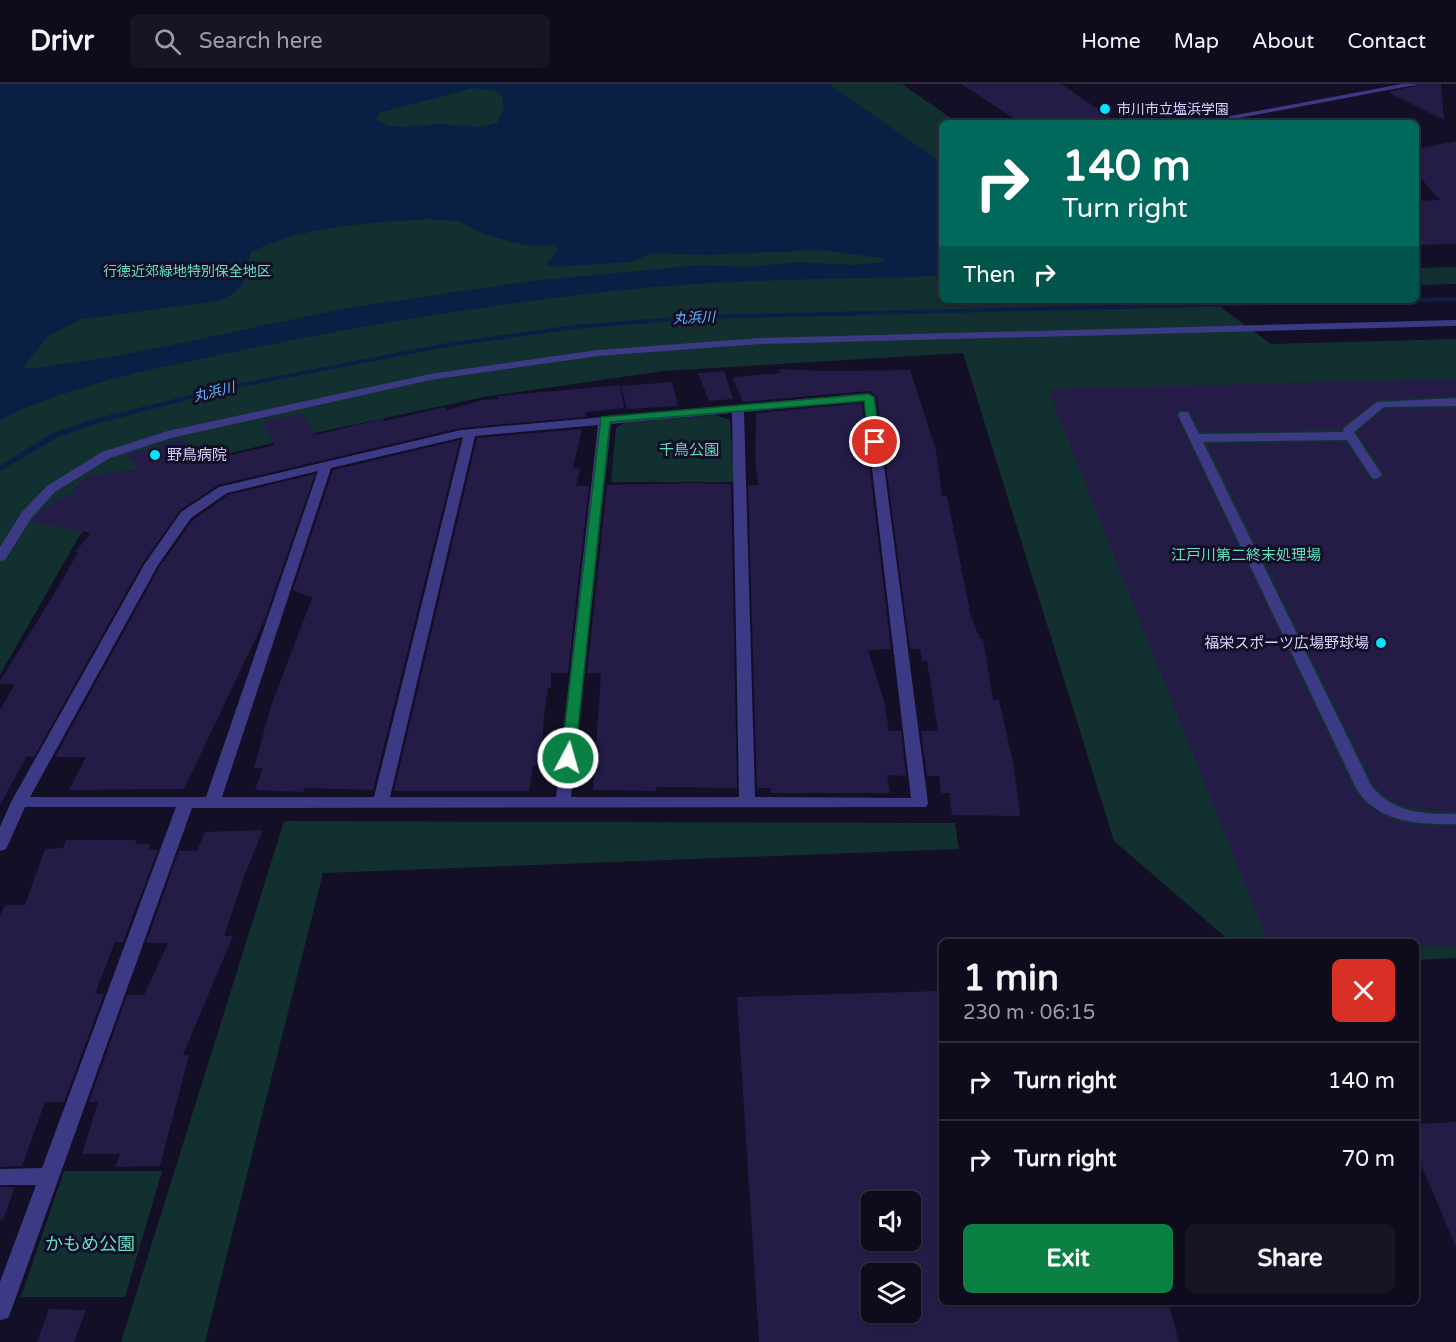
<!DOCTYPE html>
<meta charset="utf-8">
<style>
:root{--surface:#0e0b1c;--page:#171425;--text:#f1f3f6;--muted:#9b9ba3;--line:#2e2b3b;--accent:#0b8043}
body{margin:0;font-family:"Varela Round","Noto Sans JP",sans-serif;background:var(--page);color:var(--text);height:100vh;display:flex;flex-direction:column;font-size:22px;white-space:nowrap}
*{box-sizing:border-box;margin:0}
p{font-size:20px;color:var(--muted)}
.icon{flex:none;width:33px;height:33px;fill:none;stroke:currentColor;stroke-width:2;stroke-linecap:round;stroke-linejoin:round}
.map{position:relative;flex:1;overflow:hidden}
.details{position:absolute;left:939px;top:855px;width:480px;height:366px;display:flex;flex-direction:column;background:var(--surface);border-radius:9px;box-shadow:0 2px 4px #0004,0 0 0 2px var(--line)}
.details>*{flex:none}
.guide{position:absolute;left:939px;top:36px;width:480px;height:183px;border-radius:9px;box-shadow:0 2px 4px #0004,0 0 0 2px var(--line);background:#00695c;color:#fff;overflow:hidden}
.controls{position:absolute;left:861px;top:1107px;display:grid;gap:12px}
.controls a{display:grid;place-items:center;width:60px;height:60px;border-radius:9px;background:var(--surface);box-shadow:0 2px 4px #0004,0 0 0 2px var(--line);font-size:30px}
.pin{position:absolute;display:grid;place-items:center;width:51px;height:51px;color:#fff;margin:-26px;border:3px solid #fff;border-radius:50%;box-shadow:0 2px 6px #0007}
.me{position:absolute;width:66px;margin:-33px;rotate:6deg;stroke-linejoin:round;filter:drop-shadow(0 0 4px #0008)}
.turn{display:flex;align-items:center;gap:21px;height:126px;padding:0 24px;font-size:27px}
.turn .icon{width:78px;height:78px;stroke-width:2.5}
.turn b{display:block;font-size:42px;line-height:51px}
.then{display:flex;align-items:center;height:57px;padding:0 24px;background:#0003;gap:12px;font-size:22px}
.round{display:grid;place-items:center;flex:none;width:63px;height:63px;border-radius:9px;background:var(--page)}
.head{display:flex;align-items:center;justify-content:space-between;height:102px;padding:0 24px}
h1{font-size:36px;font-weight:700;line-height:45px}
.button{display:flex;gap:12px;margin-top:auto;padding:12px 24px}
.button a{flex:1;height:69px;border-radius:9px;background:var(--accent);color:#fff;font-size:24px;font-weight:700;line-height:69px;text-align:center}
.button a+a{background:var(--page);color:var(--text)}
ul{padding:0;list-style:none}
li{display:flex;align-items:center;gap:18px;height:78px;padding:0 24px;border-top:2px solid var(--line)}
li div{flex:1}
li b{display:block;font-size:22px}
li em{font-style:normal}
header{display:flex;align-items:center;gap:36px;box-sizing:border-box;height:84px;padding:0 30px;background:var(--surface);border-bottom:2px solid var(--line)}
header strong{font-size:28px}
nav{display:flex;gap:33px;margin-inline-start:auto;font-size:21px}
.search{width:420px;height:54px;background:var(--page);display:flex;align-items:center;gap:15px;box-sizing:border-box;padding:0 21px;border-radius:9px;color:var(--muted);font-size:22px}
.map>svg:first-child{display:block}
.green{fill:#12302f}
.water{fill:#0a1f44;fill-rule:evenodd}
.lines{fill:none;stroke-linecap:round;stroke-linejoin:round}
.stream{fill:#0a1f44;fill-rule:evenodd}
.building{fill:#241b47;fill-rule:evenodd}
.pedestrian{fill:#3d3a85;fill-rule:evenodd}
.minor{fill:#3d3a85;fill-rule:evenodd}
.route{fill:#0b8043;stroke:#07532c;stroke-width:1.5}
.poi-dot{fill:#00e5ff;stroke:#130f26;stroke-width:2}
.labels{text-anchor:middle;dominant-baseline:central;stroke-width:6;stroke-linejoin:round;paint-order:stroke}
.far-poi-label{font-size:14px;fill:#d9d4ff;stroke:#130f26;text-anchor:start}
.far-park-label{font-size:14px;fill:#5fe0c0;stroke:#130f26}
.far-water-label{font-size:14px;font-style:italic;fill:#62b6ff;stroke:#130f26}
.park-label{font-size:15px;fill:#5fe0c0;stroke:#130f26}
.poi-label{font-size:15px;fill:#d9d4ff;stroke:#130f26;text-anchor:start}
.near-park-label{font-size:18px;fill:#5fe0c0;stroke:#130f26}
</style>
<header>
<strong>Drivr</strong>
<div class="search"><svg class="icon" aria-label="search" viewBox="0 0 24 24"><circle cx="10" cy="10" r="6"/><path d="M15 15l6 6"/></svg>Search here</div>
<nav><a>Home</a><a>Map</a><a>About</a><a>Contact</a></nav>
</header>
<div class="map">
<svg width="1456" height="1258" viewBox="0 0 1456 1258">
<rect width="100%" height="100%" fill="#130f26"/>
<g class="green">
<polygon points="0,0 902,0 958,39 942,39 942,216 1211,216 1271,260 1456,255 1456,874 1416,876 1416,858 1231,858 1114,757 963,269 664,287 484,313 324,347 184,380 108,414 78,454 0,591"/>
<polygon points="1456,183 1456,200 1416,201 1416,184"/>
<polygon points="715,331 730,336 734,398 611,398 616,344 624,339"/>
<polygon points="284,737 955,739 959,765 323,789 205,1258 121,1258"/>
<polygon points="64,1087 162,1087 125,1213 21,1213"/>
</g>
<path class="water" d="M0 0H829L942 79V192C846 195 749 195 653 203 517 216 383 237 249 265 164 283 78 297 0 336ZM473 4 496 7 502 12 504 25 497 39 481 43 441 40 399 43 387 41 376 35 379 29ZM431 135 458 137 481 149 515 159 531 162 554 161 559 166 546 180 555 183 630 178 652 169 705 171 819 166 881 174 885 178 854 181 796 178 751 183 702 181 531 197 348 224 118 272 28 285 23 283 49 251 82 235 219 217C245 205 248 197 250 169 298 142 376 138 431 135Z"/>
<g class="lines">
<g class="stream">
<polygon points="1456,213 1456,217 1416,218 1413,216 1416,216 1416,214"/>
<polygon points="1328,216 1412,216 1409,218 698,235 575,245 452,262 226,306 96,340 58,353 0,387 0,382 52,349 90,336 226,302 452,258 575,241 698,231"/>
</g>
</g>
<g class="building">
<polygon points="961,0 1061,0 1119,39 1021,39"/>
<polygon points="1422,0 1441,0 1444,36 1388,8"/>
<polygon points="1456,57 1456,160 1416,161 1416,117 1440,116 1416,89 1416,65"/>
<polygon points="779,285 830,287 910,286 936,366 942,412 947,412 971,532 980,555 983,555 993,616 999,616 1014,683 1020,732 952,731 949,709 941,709 939,692 927,692 921,647 938,647 927,577 922,577 920,565 910,565 877,313 869,307 743,318 732,293 781,289"/>
<polygon points="724,287 733,315 709,317 698,289"/>
<polygon points="1456,295 1456,312 1377,316 1343,342 1341,346 1200,348 1190,327 1180,326 1176,330 1355,707 1365,719 1388,734 1414,741 1456,742 1456,861 1416,863 1416,858 1268,858 1048,305"/>
<polygon points="672,298 678,322 627,325 621,302"/>
<polygon points="620,301 624,324 586,328 585,333 460,344 218,401 180,426 142,480 34,673 27,672 0,721 0,626 15,600 0,600 0,597 53,512 78,468 75,468 91,449 31,438 41,427 58,415 73,409 76,402 89,392 137,385 127,371 182,355 200,378 275,361 262,338 302,329 315,351 382,335 384,337 445,323 447,326 482,316 498,315 498,312"/>
<polygon points="862,319 891,565 868,566 884,617 889,647 901,647 906,692 887,691 890,709 770,709 771,704 757,704 748,401 758,401 755,375 756,329"/>
<polygon points="1456,324 1456,728 1432,727 1401,721 1382,710 1374,702 1207,360 1346,358 1370,395 1375,397 1383,393 1384,390 1357,348 1385,325"/>
<polygon points="582,345 573,384 580,385 576,402 589,402 568,589 551,589 551,604 548,604 544,631 541,682 533,682 529,707 394,707 477,354"/>
<polygon points="460,356 373,706 305,704 303,708 255,706 263,684 254,684 271,622 312,514 293,506 333,386"/>
<polygon points="315,390 264,537 184,705 69,706 86,673 55,673 160,482 193,436 228,411"/>
<polygon points="693,399 731,400 737,704 656,703 656,707 593,706 601,589 587,589 607,401"/>
<polygon points="263,746 245,790 224,852 233,852 183,971 189,971 160,1082 115,1083 120,1070 82,1070 98,1018 89,1018 127,911 144,911 168,859 146,859 179,767 197,767 205,748"/>
<polygon points="66,756 137,756 135,760 150,760 148,766 158,766 123,858 115,858 95,910 104,910 64,1018 45,1018 22,1082 0,1083 0,833 5,821 25,821 45,765 63,764"/>
<path d="M942 907V1218H1168L1179 1258H759L737 913ZM872 1118H910V1156H872ZM872 1190H910V1228H872Z"/>
<polygon points="1456,1038 1456,1163 1416,1069 1416,1040"/>
<polygon points="0,1103 15,1103 3,1136 0,1135"/>
<polygon points="49,1225 86,1226 74,1258 37,1258"/>
</g>
<g class="lines">
<g class="pedestrian">
<polygon points="1456,236 1456,242 760,260 598,272 430,296 171,354 110,374 55,408 32,433 5,476 0,477 0,463 22,428 47,402 102,368 168,347 430,290 598,266 760,254"/>
<path d="M1456 314V322L1384 323 1354 348 1382 391 1376 395 1372 394 1347 356 1203 358 1372 703C1395 729 1423 730 1456 730V740C1420 741 1379 739 1357 706L1178 331 1180 328H1188L1199 350 1343 348 1344 344 1377 318Z"/>
</g>
<g class="minor">
<polygon points="1402,0 1420,0 1212,39 1193,39"/>
<path d="M869 309 875 313 928 719 926 723 192 724 11 1227 8 1234 0 1236V1198L36 1101H0V1085L42 1084 176 723H25L8 761 6 765 0 767V743L11 718 144 481 181 428 219 403 461 346ZM864 317 911 714 755 713 744 328ZM732 329 739 713H571L611 340ZM598 341 556 713H390L475 352ZM463 353 374 713H222L331 384ZM318 387 206 713H30L158 481 191 434 227 409Z"/>
</g>
</g>
<polygon class="route" points="869,310 874,313 880,358 875,361 869,358 864,317 610,338 575,674 568,678 563,677 561,674 601,333"/>
<g class="poi-dot">
<circle cx="1105" cy="25" r="6"/>
<circle cx="155" cy="371" r="6"/>
<circle cx="1381" cy="559" r="6"/>
</g>
<g class="labels">
<g class="far-poi-label">
<text x="1117" y="25">市川市立塩浜学園</text>
</g>
<g class="far-park-label">
<text x="187" y="187">行徳近郊緑地特別保全地区</text>
</g>
<g class="far-water-label">
<text transform="translate(694 234) rotate(-3)">丸浜川</text>
<text transform="translate(214 308) rotate(-14)">丸浜川</text>
</g>
<g class="park-label">
<text x="689" y="366">千鳥公園</text>
<text x="1246" y="471">江戸川第二終末処理場</text>
</g>
<g class="poi-label">
<text x="167" y="371">野鳥病院</text>
<text x="1369" y="559" text-anchor="end">福栄スポーツ広場野球場</text>
</g>
<g class="near-park-label">
<text x="90" y="1160">かもめ公園</text>
</g>
</g>
</svg>
<div class="controls">
<a><svg class="icon" aria-label="sound" viewBox="0 0 24 24"><path d="M4 9h4l5-4v14l-5-4H4zM17 9q2 3 0 6"/></svg></a>
<a><svg class="icon" aria-label="layers" viewBox="0 0 24 24"><path d="M12 4l9 5-9 5-9-5zM3 14l9 5 9-5"/></svg></a>
</div>
<div class="pin" style="left:875px;top:358px;background:#d93025"><svg class="icon" aria-label="arrive" viewBox="0 0 24 24"><path d="M6 21V4h12l-3 4 3 4H6"/></svg></div>
<svg class="me" style="left:568px;top:674px" viewBox="-20 -20 40 40"><circle r="17" fill="#0b8043" stroke="#fff" stroke-width="3"/><path d="M0-11L8 9 0 5-8 9z" fill="#fff"/></svg>
<div class="guide">
<div class="turn"><svg class="icon" aria-label="right" viewBox="0 0 24 24"><path d="M7 20v-9h11M14 6l5 5-5 5"/></svg><div><b>140 m</b>Turn right</div></div>
<div class="then">Then<svg class="icon" aria-label="right" viewBox="0 0 24 24"><path d="M7 20v-9h11M14 6l5 5-5 5"/></svg></div>
</div>
<section class="details">
<div class="head"><div><h1>1 min</h1><p>230 m · 06:15</p></div><a class="round" style="background:#d93025;color:#fff"><svg class="icon" aria-label="close" viewBox="0 0 24 24"><path d="M6 6l12 12M18 6L6 18"/></svg></a></div>
<ul>
<li><svg class="icon" aria-label="right" viewBox="0 0 24 24"><path d="M7 20v-9h11M14 6l5 5-5 5"/></svg><div><b>Turn right</b></div><em>140 m</em></li>
<li><svg class="icon" aria-label="right" viewBox="0 0 24 24"><path d="M7 20v-9h11M14 6l5 5-5 5"/></svg><div><b>Turn right</b></div><em>70 m</em></li>
</ul>
<div class="button"><a>Exit</a><a>Share</a></div>
</section>
</div>
